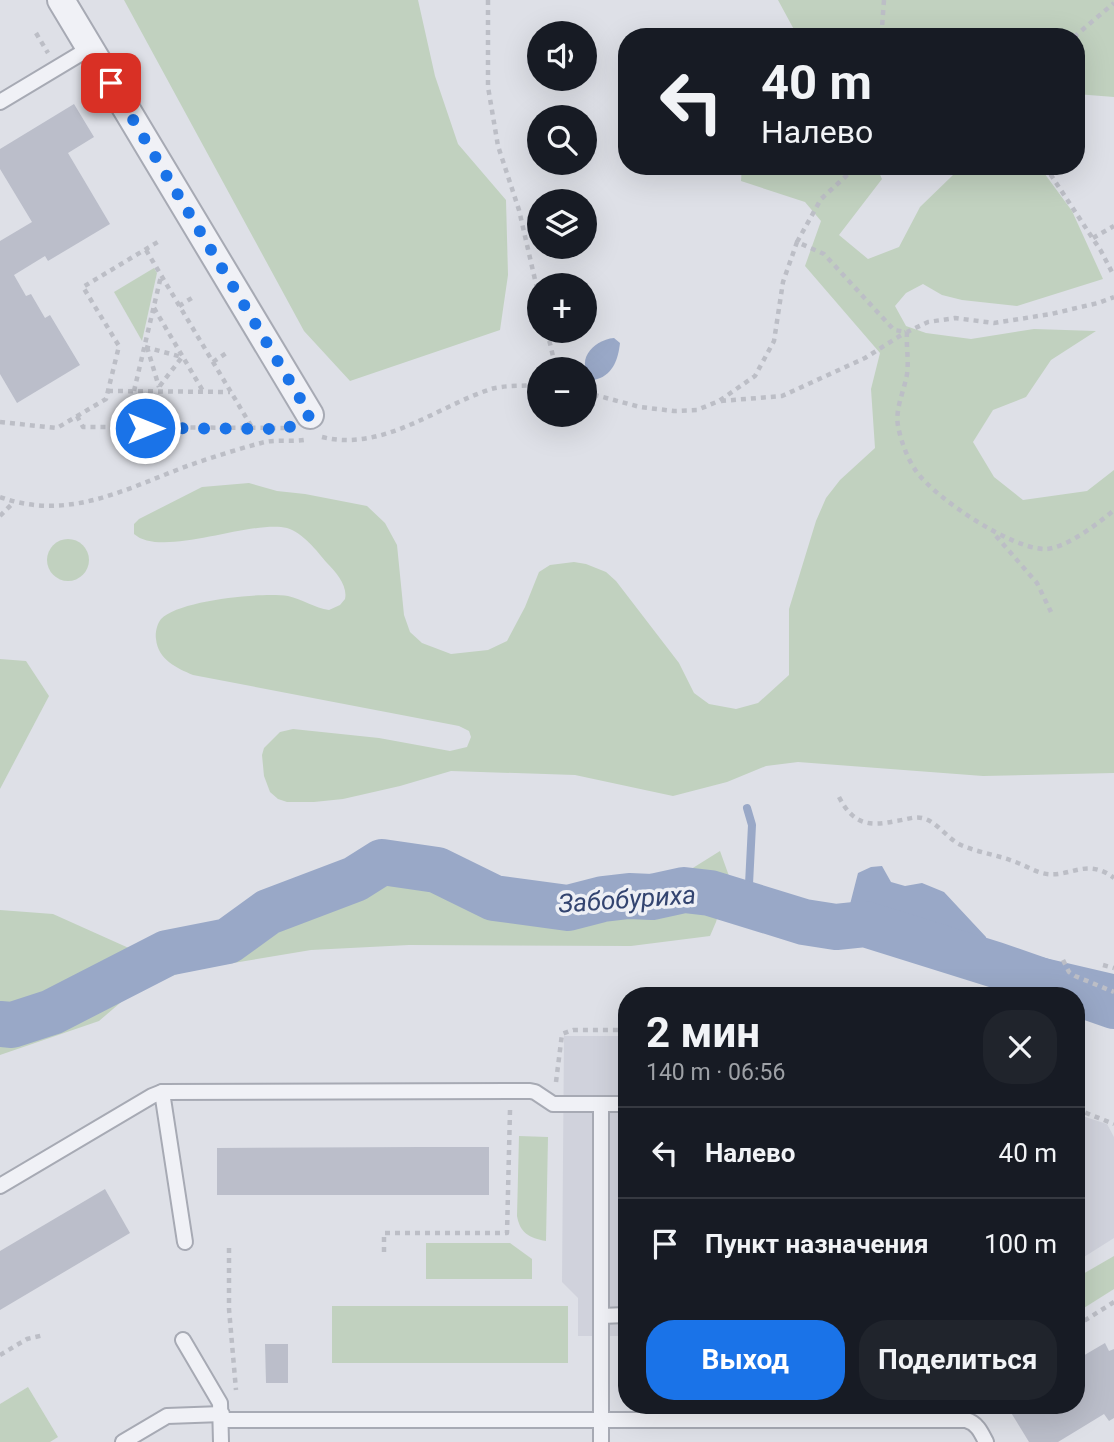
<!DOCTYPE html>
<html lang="ru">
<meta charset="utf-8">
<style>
:root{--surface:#171b24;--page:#20242c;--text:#f1f3f6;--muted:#9ea1a6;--line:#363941;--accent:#1a73e8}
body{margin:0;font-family:Roboto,sans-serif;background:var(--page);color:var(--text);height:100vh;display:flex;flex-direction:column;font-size:26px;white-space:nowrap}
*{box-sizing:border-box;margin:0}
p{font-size:23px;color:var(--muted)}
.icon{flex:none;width:38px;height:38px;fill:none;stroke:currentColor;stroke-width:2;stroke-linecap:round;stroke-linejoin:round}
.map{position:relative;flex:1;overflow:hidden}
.side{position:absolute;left:618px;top:987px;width:467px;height:427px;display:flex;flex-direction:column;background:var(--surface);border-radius:28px;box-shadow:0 7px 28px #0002}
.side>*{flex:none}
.hud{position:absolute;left:618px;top:28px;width:467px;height:147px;border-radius:28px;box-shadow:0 7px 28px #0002;background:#171b24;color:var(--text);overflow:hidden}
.controls{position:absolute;left:527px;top:21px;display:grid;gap:14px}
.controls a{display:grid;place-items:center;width:70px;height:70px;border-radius:50%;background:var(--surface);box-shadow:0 7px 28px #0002;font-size:35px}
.pin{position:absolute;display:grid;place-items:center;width:60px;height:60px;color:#fff;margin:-30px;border-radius:14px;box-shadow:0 4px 10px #0006}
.me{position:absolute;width:77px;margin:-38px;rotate:90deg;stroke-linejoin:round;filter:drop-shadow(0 0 5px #0008)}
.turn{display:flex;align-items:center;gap:24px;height:147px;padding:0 28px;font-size:32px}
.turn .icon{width:91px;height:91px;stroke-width:2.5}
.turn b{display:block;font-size:49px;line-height:60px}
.round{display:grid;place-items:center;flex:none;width:74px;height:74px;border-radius:28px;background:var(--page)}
.head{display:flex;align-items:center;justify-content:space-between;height:119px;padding:0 28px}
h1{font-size:42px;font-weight:700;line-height:52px}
.primary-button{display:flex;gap:14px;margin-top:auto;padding:14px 28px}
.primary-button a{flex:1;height:80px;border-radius:28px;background:var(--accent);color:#fff;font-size:28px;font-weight:700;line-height:80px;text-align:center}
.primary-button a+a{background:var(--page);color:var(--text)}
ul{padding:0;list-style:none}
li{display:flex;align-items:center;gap:21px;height:91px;padding:0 28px;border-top:2px solid var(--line)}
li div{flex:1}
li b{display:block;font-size:26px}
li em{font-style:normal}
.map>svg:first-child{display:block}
.built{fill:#d0d2dc}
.green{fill:#c1d1bf}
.water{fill:#99a8c7}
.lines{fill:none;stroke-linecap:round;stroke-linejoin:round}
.stream{stroke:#99a8c7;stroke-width:8}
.river{stroke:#99a8c7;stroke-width:46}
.building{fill:#bbbeca}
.lane-casing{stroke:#a7aab4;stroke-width:18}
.street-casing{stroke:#a7aab4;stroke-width:30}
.path{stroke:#bcbec6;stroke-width:4.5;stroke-dasharray:5 5;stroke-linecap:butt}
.lane{stroke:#f0f1f6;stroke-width:14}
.street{stroke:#f0f1f6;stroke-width:26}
.route{stroke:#1a73e8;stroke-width:12;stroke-dasharray:0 21.6}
.labels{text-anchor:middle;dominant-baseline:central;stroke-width:7;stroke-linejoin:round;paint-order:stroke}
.water-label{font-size:26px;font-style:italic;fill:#334470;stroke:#edeff5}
</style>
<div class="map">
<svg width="1114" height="1442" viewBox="0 0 1114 1442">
<rect width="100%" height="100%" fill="#dee0e7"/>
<g class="built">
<polygon points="564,1036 626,1036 626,1337 625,1336 578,1336 578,1298 562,1282"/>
<polygon points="1076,1114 1107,1124 1114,1137 1114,1238 1076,1262"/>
</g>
<g class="green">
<polygon points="124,0 418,0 435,76 458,144 506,200 508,275 500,330 350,381 304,331"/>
<polygon points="778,0 1114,0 1114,97 1076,94 1076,37 798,37"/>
<path d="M742 166H876L882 179 839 235 868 259 899 247 920 207 953 175 956 166H1039L1072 211 1103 279 1017 306 962 300 942 295 923 284 906 293 895 306 906 326 926 333 971 339 1034 329 1096 331 1051 360 1026 397 993 410 973 442 994 477 1023 500 1087 491 1114 470V773L983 776 798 762 766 766 727 782 673 796 575 775 451 771 400 786 343 799 314 802H287L278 799 270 792 264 776 262 755 264 748 280 732 293 729 379 738 450 751 467 747 471 737 469 731 459 726 193 675C177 668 158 660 156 639 155 633 157 624 161 619 179 600 262 592 288 596 302 599 315 608 329 610L340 605 345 599C348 586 336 572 327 563 317 551 302 532 287 528 252 519 162 559 134 534V524L139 519 202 487 249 483 277 491 305 494 367 506 385 523 397 545 404 615 410 632 422 643 451 654 488 650 507 641 525 607 539 572 550 565 574 562 586 564 606 572 616 581 679 663 694 693 709 704 736 709 758 703 789 675V609L816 521 826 498 840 480 875 448 871 389 880 353 805 266 821 221 805 202 741 181Z"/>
<polygon points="154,268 157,273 142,341 114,292"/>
<circle cx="68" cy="560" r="21"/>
<polygon points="0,659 26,661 49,696 0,789"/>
<polygon points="720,851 729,876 716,922 710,936 631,946 409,945 311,950 221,965 181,973 141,985 99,1021 0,1055 0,910 53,914 131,949 287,899 334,879 378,856 431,861 500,891 559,895 688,871"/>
<path d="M519 1136 548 1137 546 1241C529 1238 520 1233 517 1216Z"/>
<polygon points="426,1243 510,1243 532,1259 532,1279 426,1279"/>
<polygon points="1114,1256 1114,1289 1076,1313 1076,1278"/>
<rect x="332" y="1306" width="236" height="57"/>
<polygon points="28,1387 58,1437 50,1442 0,1442 0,1404"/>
</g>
<g class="water">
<path d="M614 338 620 343C618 361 612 376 594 380 573 363 592 340 614 338Z"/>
<polygon points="882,866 891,882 905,886 922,883 944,892 986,937 987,951 977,965 933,952 858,942 846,934 847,916 858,873 871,867"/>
</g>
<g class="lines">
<g class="stream">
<polyline points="747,808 752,825 748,904"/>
<polyline points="996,965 1011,958 1023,957 1114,978"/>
</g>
<polyline class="river" points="0,1024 12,1025 52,1012 167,953 228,941 268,912 355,879 382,862 437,870 494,898 568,908 603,899 629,896 652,897 684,890 710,893 804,922 836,927 865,924 996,965 1114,1006"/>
</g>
<g class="building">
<polygon points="74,104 94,137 68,153 110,224 48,261 45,256 14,275 26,296 31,294 45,318 50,315 80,365 17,403 0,374 0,241 32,222 0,169 0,149"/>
<polygon points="421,1147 489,1147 489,1195 217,1195 217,1148"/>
<polygon points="105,1189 130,1233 0,1310 0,1251"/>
<polygon points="1105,1343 1109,1351 1114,1349 1114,1418 1109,1421 1104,1414 1058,1442 1029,1442 1010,1411 1020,1405 1076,1405 1076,1360"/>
<polygon points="265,1344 288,1344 288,1383 266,1383"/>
</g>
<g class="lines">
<defs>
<g id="lane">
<polyline points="0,102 90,48"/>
<polyline points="162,1092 185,1242"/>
<polyline points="601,1104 601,1442"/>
<polyline points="0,1186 152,1096 162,1092 530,1091 535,1092 553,1104 626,1104"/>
<polyline points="601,1316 626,1315"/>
<polyline points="183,1340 220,1403 221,1442"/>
<path d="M221 1420H966C977 1423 981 1432 986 1442"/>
<polyline points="123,1442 167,1416 222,1414"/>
</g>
<polyline id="street" points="61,0 310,415"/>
</defs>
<use href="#lane" class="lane-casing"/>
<use href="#street" class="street-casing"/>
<g class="path">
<polyline points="488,0 488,87 498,146 519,210 539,297"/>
<polyline points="884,0 882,27 890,37"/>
<polyline points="36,33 48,53"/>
<polyline points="1074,37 1114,3"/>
<polyline points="1045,166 1101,251 1114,276"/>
<polyline points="1093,238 1114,226"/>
<polyline points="797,242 821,199 857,166"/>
<polyline points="146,250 253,429"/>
<polyline points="179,306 195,296"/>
<polyline points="154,308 203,391"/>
<polyline points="547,331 556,369"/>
<path d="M907 332C906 346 909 360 907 374 904 392 895 408 898 426 901 441 907 458 916 471 935 498 1011 549 1045 549 1065 549 1099 523 1114 510"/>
<polyline points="145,347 182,357 159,387"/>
<polyline points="147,347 159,387"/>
<polyline points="213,362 228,352"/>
<polyline points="108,391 230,392"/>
<polyline points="134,391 161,276"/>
<polyline points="584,392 640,407 674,411 697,410 719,401 755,376 774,341 783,282 797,242 824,254 894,330 907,332 928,322 955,318 994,323 1051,314 1098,303 1114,297"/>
<polyline points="721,401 782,396 865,358 906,332"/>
<polyline points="77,416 83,427 288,428"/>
<polyline points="0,422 57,428 106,399 119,346 83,287 161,240"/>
<polyline points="145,428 154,391"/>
<path d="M322 437C383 452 436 407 491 389 505 385 524 386 539 385"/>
<path d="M0 497C69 522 127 488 190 465 213 457 238 449 261 443 274 439 290 442 304 440"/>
<polyline points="0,516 14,502"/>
<polyline points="996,536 1037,583 1051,612"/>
<path d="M839 797C853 824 868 827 896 821 905 820 914 816 922 818 937 821 946 838 961 845 979 853 999 855 1018 863 1026 866 1034 871 1042 873 1069 880 1085 856 1114 878"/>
<polyline points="1063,960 1069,972 1075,976 1114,992"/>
<polyline points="1103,965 1114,968"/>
<polyline points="556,1082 562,1034 573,1030 626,1030"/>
<polyline points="1076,1109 1114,1124"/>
<polyline points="229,1248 229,1309 236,1390"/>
<polyline points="384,1252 384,1233 507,1233 510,1110"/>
<polyline points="1076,1326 1114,1302"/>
<polyline points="0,1355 27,1339 44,1335"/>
</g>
<use href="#lane" class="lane"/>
<use href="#street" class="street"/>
</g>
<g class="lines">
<polyline class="route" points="111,83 310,415 286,429 145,428"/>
</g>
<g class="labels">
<g class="water-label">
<text transform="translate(627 899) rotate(-4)">Забобуриха</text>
</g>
</g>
</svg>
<div class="controls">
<a><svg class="icon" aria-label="sound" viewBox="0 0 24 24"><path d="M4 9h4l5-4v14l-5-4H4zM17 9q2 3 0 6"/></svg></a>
<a><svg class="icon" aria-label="search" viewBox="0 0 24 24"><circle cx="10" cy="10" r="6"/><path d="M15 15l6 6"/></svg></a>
<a><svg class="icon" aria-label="layers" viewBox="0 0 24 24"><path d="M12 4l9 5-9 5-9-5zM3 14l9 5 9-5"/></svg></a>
<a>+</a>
<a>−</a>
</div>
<div class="pin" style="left:111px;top:83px;background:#d93025"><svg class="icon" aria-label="arrive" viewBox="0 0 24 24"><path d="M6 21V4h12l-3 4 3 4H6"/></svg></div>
<svg class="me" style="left:145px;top:428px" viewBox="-20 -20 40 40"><circle r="17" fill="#1a73e8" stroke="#fff" stroke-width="3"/><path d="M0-11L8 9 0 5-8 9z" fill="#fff"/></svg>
<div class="hud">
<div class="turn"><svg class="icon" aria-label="left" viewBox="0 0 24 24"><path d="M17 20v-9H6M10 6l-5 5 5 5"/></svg><div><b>40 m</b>Налево</div></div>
</div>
<section class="side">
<div class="head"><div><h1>2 мин</h1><p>140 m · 06:56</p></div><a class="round"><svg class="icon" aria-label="close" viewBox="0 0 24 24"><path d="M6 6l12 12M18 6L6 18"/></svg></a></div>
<ul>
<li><svg class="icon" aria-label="left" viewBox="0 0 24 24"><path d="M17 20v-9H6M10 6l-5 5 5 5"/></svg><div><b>Налево</b></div><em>40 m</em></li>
<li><svg class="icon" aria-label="arrive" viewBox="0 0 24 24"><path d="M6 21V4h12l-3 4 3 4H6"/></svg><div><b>Пункт назначения</b></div><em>100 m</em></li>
</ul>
<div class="primary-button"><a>Выход</a><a>Поделиться</a></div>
</section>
</div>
